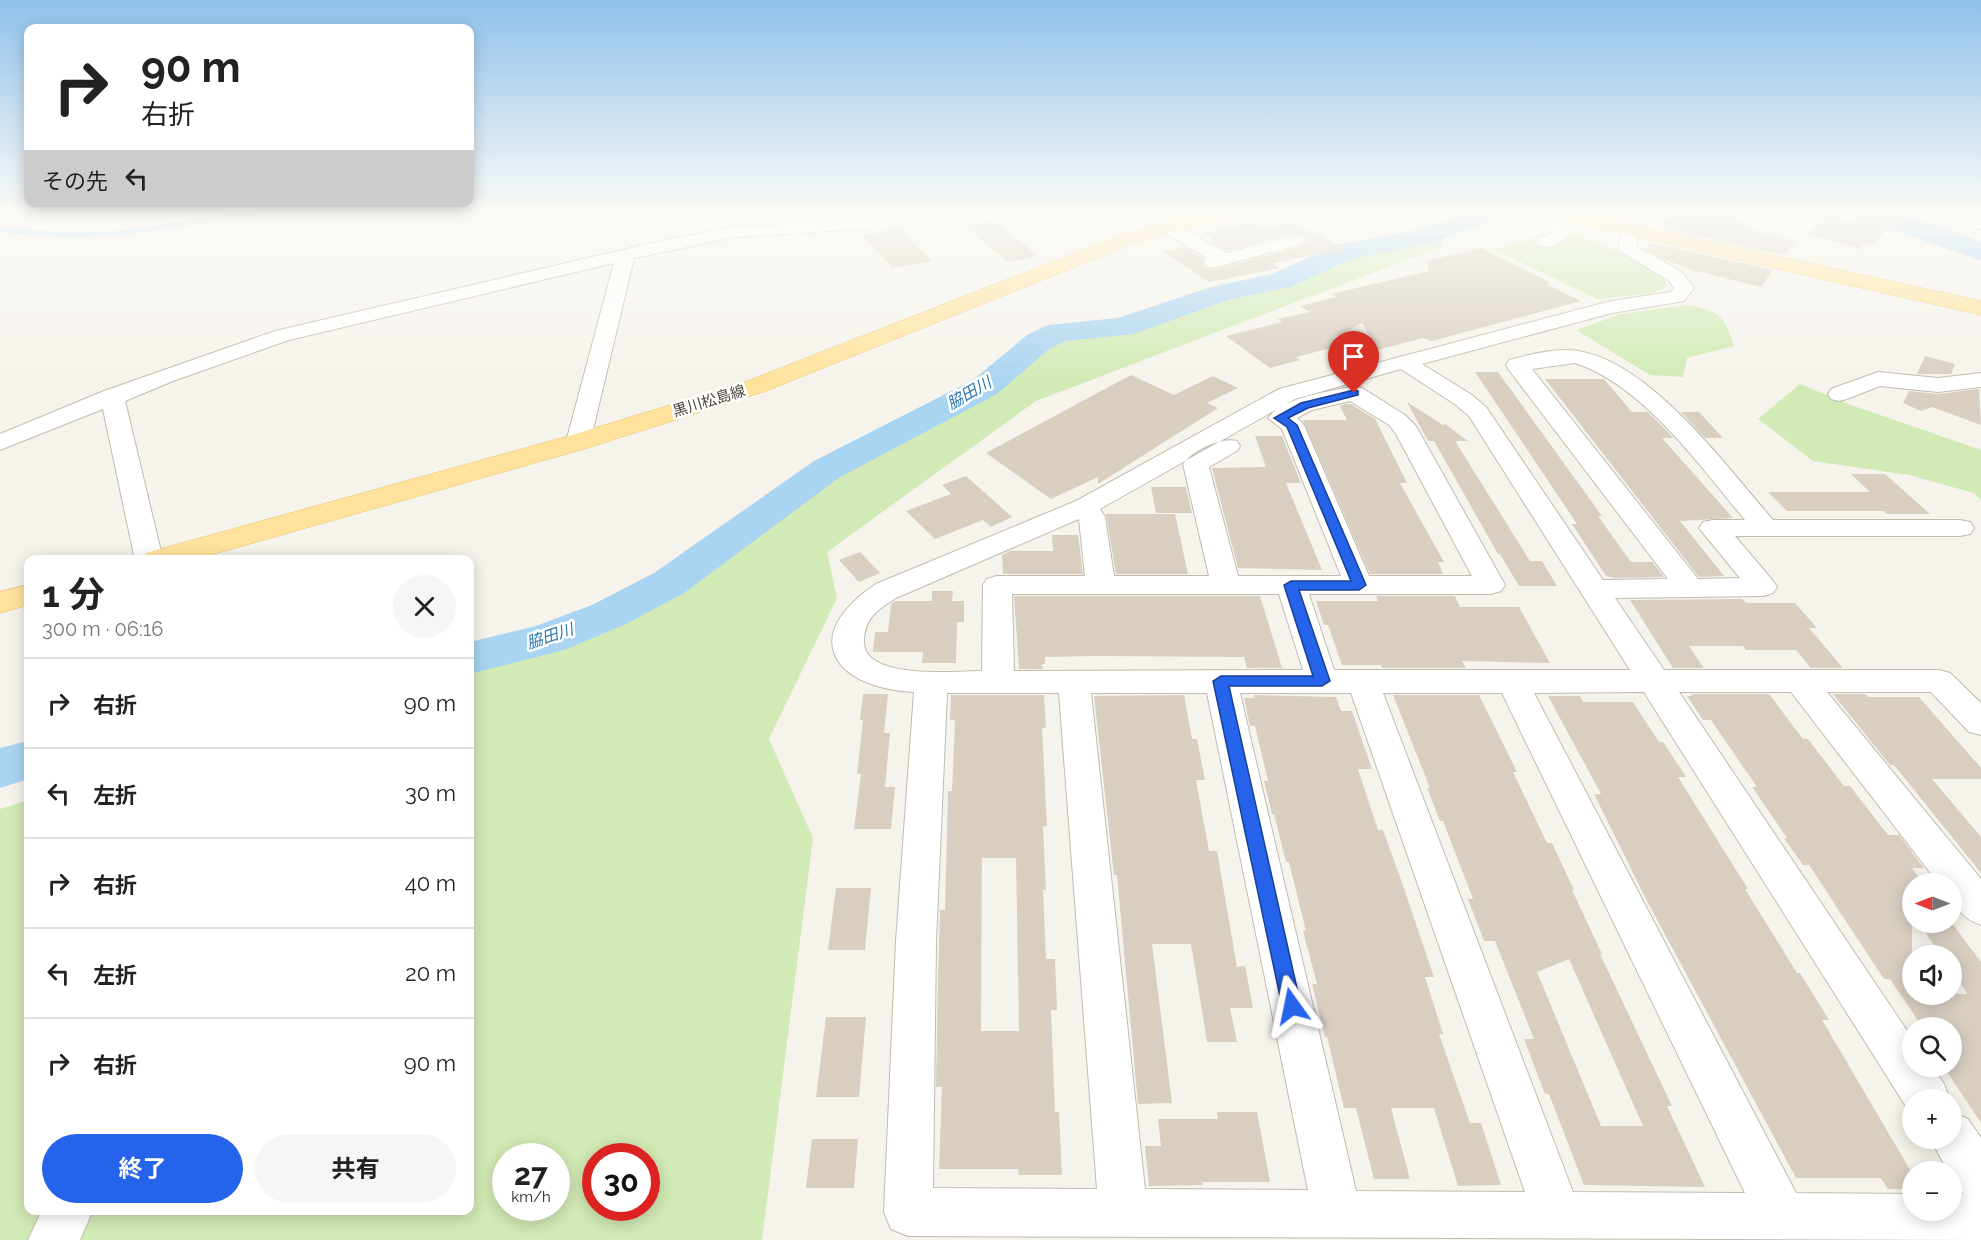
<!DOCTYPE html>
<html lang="ja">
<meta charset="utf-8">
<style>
:root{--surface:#fff;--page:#f6f6f6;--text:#222;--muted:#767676;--line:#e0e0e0;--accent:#2563eb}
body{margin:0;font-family:Raleway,"Noto Sans JP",sans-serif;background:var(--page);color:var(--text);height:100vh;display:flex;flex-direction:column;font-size:22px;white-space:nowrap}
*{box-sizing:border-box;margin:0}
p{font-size:20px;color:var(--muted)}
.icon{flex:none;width:33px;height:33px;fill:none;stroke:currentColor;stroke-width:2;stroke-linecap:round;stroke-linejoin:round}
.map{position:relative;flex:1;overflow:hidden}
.drawer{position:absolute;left:24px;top:555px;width:450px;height:660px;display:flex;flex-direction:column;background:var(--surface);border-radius:12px;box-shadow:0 3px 15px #0003}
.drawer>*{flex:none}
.hud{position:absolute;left:24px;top:24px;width:450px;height:183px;border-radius:12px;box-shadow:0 3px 15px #0003;background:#fff;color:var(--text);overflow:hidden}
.needle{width:39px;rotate:270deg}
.fabs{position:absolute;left:1902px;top:873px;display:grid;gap:12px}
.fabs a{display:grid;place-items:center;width:60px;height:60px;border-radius:50%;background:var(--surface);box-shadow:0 3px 15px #0003;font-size:30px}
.speed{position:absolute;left:492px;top:1143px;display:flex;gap:12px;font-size:30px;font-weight:700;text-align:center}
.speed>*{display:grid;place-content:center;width:78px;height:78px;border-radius:50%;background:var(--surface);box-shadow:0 3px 15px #0003;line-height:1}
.speed small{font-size:15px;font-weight:400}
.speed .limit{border:9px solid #d22;background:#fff;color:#111}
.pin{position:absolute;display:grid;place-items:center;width:51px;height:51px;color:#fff;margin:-62px -26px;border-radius:50% 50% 50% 0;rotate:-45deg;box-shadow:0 0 6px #0007}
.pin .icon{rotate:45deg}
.me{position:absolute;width:66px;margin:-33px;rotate:348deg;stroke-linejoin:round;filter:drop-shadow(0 0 4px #0008)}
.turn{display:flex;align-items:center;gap:21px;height:126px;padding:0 18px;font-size:27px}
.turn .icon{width:78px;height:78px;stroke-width:2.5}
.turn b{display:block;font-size:42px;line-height:51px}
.then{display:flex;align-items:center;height:57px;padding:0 18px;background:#0003;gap:12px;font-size:22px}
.round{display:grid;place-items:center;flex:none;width:63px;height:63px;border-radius:32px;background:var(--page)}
.headline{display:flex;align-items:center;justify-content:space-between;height:102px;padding:0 18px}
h1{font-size:36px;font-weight:700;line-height:45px}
.cta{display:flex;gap:12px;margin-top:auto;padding:12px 18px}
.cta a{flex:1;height:69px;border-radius:36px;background:var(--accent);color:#fff;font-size:24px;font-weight:700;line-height:69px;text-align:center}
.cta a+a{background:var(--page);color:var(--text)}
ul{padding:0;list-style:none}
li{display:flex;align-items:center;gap:18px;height:90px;padding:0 18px;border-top:2px solid var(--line)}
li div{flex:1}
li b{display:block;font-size:22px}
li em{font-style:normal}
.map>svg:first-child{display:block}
.green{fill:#d2eab5;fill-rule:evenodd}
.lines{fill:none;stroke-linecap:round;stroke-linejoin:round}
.stream{stroke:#a9d4f2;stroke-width:5}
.river{fill:#a9d4f2;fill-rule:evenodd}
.building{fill:#d8cfc1;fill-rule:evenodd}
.minor-casing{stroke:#c2bbae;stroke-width:2}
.major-casing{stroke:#e6c16a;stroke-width:1}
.minor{fill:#fff;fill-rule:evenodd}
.major{fill:#ffe39c;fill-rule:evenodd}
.route{fill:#2563eb;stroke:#184099;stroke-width:1.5}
.labels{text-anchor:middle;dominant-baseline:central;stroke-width:5;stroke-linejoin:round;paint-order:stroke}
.far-street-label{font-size:15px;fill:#4b4439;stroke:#fff}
.far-water-label{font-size:16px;font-style:italic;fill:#2e7ab2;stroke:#fff}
</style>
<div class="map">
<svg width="1981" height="1240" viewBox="0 0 1981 1240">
<rect width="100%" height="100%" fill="#f6f3ec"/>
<g class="green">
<polygon points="0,210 235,210 0,216"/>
<polygon points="1572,234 1608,246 1664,278 1667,286 1654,293 1597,299 1494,249 1538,237"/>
<path d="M1441 239 1443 246 1036 401 827 552 837 598 769 739 813 838 762 1240H0V809L28 800V1210H470V669L509 655 557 642 662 594 832 472 990 388 1056 336 1119 331 1349 253ZM506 1156H556V1208H506ZM596 1156H646V1208H596Z"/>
<path d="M1687 305C1720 311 1724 315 1734 346L1687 358 1683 377 1650 375 1576 330 1621 314Z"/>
<polygon points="1800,384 1851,405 1981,450 1981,500 1974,493 1909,475 1813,461 1758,419"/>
</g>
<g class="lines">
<polyline class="stream" points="0,230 70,235 122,233 272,210"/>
<g class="river">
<polygon points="1476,210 1512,210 1508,215 1433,243 1354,258 1290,287 1228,300 1133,334 1065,341 1049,349 997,394 840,477 684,593 624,625 564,650 470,674 470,642 536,626 592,605 654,573 814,461 973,380 1027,335 1048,325 1118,318 1211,287 1272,274 1336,245 1417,230"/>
<path d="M1843 210C1891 205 1937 226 1981 242V260L1847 215Z"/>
<polygon points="28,741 28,779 0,788 0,748"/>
</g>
</g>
<g class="building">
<polygon points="1675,210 1740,210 1732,219 1749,223 1743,227 1795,241 1784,255 1665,229 1667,227 1660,225"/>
<polygon points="1896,210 1905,210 1872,245 1865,243 1860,249 1807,235 1829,215 1853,221"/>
<polygon points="1256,222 1265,227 1291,222 1346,249 1272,263 1279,268 1209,282 1163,252 1184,247 1204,259 1202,263 1205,268 1214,270 1303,246 1307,241 1304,235 1295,233 1226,251 1211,242 1216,241 1203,233"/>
<polygon points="996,223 1038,256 1008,262 964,225"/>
<polygon points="900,229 932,261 893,268 861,235"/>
<polygon points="1651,243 1773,270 1761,287 1692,270 1661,258 1645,249"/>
<polygon points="1481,248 1551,283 1546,284 1581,301 1432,341 1423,338 1377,350 1362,323 1333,338 1338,346 1296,357 1300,360 1270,368 1226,336 1282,322 1278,319 1310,312 1300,306 1336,297 1331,294 1429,271 1427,261"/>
<polygon points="1925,356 1955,364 1951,374 1917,374"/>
<polygon points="1475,372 1498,372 1602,516 1598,516 1631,562 1652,562 1664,577 1615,578 1606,576 1572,524 1577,524"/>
<polygon points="1131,375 1174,395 1213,376 1238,388 1207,403 1218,408 1098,484 1098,477 1051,499 986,453"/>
<polygon points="1545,379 1604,379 1632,412 1648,412 1667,431 1673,438 1662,438 1733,518 1680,521 1724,576 1699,577"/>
<polygon points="1979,389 1981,425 1932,407 1921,411 1903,403 1909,391 1938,394"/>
<polygon points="1407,402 1443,425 1445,424 1468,441 1455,441 1530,561 1542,561 1557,586 1519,586 1500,554 1498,554 1434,441 1428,441"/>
<polygon points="1345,404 1351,404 1375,419 1407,483 1400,483 1444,562 1438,562 1443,574 1370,574 1303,420 1347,420 1340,406"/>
<polygon points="1681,412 1699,412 1723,438 1705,438"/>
<polygon points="1255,436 1282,436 1301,483 1286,483 1322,570 1238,568 1212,468 1266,467"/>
<polygon points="1851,474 1885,474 1930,514 1887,514 1884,511 1787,511 1768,492 1870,492"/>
<polygon points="966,476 1012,517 991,527 983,520 935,539 906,511 951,494 942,485"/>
<polygon points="1151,487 1186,487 1192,513 1156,513"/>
<polygon points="1106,514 1175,514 1188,574 1116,574"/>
<polygon points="1052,535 1078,535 1083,574 1003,574 1002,555 1010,551 1053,551"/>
<polygon points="860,552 880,573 859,582 839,560"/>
<polygon points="932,591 953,591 952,601 964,601 964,622 957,622 956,663 922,663 923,652 873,652 875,632 888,632 891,604 895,601 932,601"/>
<polygon points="1014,596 1260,596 1282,668 1247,668 1244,657 1096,656 1045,657 1045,664 1042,664 1043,669 1019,669"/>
<polygon points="1376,596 1455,596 1460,607 1519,607 1550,663 1462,661 1466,668 1382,668 1381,665 1342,665 1328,625 1324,625 1316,601 1378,601"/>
<polygon points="1742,599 1746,603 1795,603 1817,628 1809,628 1843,668 1811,668 1796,650 1746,650 1743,646 1689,646 1704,668 1673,668 1630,600"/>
<polygon points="863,694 888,694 884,733 890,733 885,787 895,787 891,829 854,829 861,774 857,774 863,720 860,720"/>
<polygon points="1691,694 1769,694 1803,739 1808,739 1844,786 1850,786 1888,835 1899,835 1924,868 1912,868 1924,884 1912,884 1912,994 1967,994 1952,969 1952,956 1942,956 1918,922 1951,922 1981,962 1981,1123 1943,1066 1952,1066 1952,1028 1923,1028 1890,979 1884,979 1809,865 1803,865 1784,838 1787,838 1752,787 1757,787 1711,720 1703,720 1687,696 1692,696"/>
<polygon points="1833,694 1865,694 1868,697 1919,697 1981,768 1981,779 1932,779 1981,837 1981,873 1894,765 1890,765"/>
<path d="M951 695H1044L1046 728H1042L1047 826H1043L1046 890H1043L1046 959H1055L1057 1010H1051L1055 1112H1059L1062 1175H1019L1018 1169H939L942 1087H936L938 975 940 910H945L948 791H952L955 720H950ZM982 858H1016L1019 1031H981Z"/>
<polygon points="1184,695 1192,739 1197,739 1205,780 1196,780 1209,851 1217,851 1237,967 1245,966 1253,1008 1230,1008 1237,1042 1207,1042 1191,944 1152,944 1172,1103 1138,1104 1117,875 1114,875 1094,696"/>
<polygon points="1254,695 1336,697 1341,711 1352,711 1372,769 1358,769 1378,830 1383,830 1400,877 1434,977 1425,977 1443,1034 1439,1034 1470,1123 1481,1123 1501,1185 1458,1186 1434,1108 1391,1108 1410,1179 1374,1179 1356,1108 1344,1108 1327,1037 1325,1037 1312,984 1317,984 1303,931 1306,931 1289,862 1286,862 1274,814 1272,814 1264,781 1268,781 1255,726 1250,726 1244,698 1254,698"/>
<path d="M1393 695H1479L1517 772H1513L1547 843H1552L1574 890H1572L1602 954H1600L1672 1106H1667L1705 1187 1584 1185 1549 1094H1545L1524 1039H1534L1495 941H1484L1468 899H1473L1443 821H1440L1427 788H1430ZM1569 959 1643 1126H1601L1537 972Z"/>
<polygon points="1548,696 1580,696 1583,702 1633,702 1659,742 1663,742 1686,777 1678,777 1748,889 1745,889 1797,973 1800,973 1829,1020 1822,1020 1912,1173 1912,1189 1888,1189 1881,1178 1796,1178 1647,901 1594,794 1601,794"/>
<polygon points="836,888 871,888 865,950 828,950"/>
<polygon points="826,1017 866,1017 859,1097 816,1097"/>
<polygon points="1217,1112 1257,1112 1270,1182 1202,1182 1203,1185 1149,1186 1145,1146 1161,1146 1158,1119 1218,1119"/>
<polygon points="812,1139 858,1139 854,1188 806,1188"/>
</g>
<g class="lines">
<defs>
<g id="minor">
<path d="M537 210H589L586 214C572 217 551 221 537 218L534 214Z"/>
<polygon points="1009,210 1093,210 1090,214 1084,215 736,237 634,258 590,442 587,447 578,449 569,447 566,442 614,263 289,340 173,381 125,401 163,560 135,560 103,409 0,450 0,434 104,391 275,331 665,240 736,227"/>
<path d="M1559 210H1568L1574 214 1565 224 1571 232C1563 243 1552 249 1538 246L1535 242 1538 238 1550 235 1553 232 1547 224Z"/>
<path d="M1636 210H1654L1642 223 1636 246 1682 272 1694 288 1684 301 1612 313 1422 364 1472 395 1486 407 1603 580 1668 579 1509 370 1506 365 1509 360C1529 355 1557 347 1578 351 1650 362 1727 467 1773 520H1960L1970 522 1974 528 1970 534 1960 536H1735L1773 581 1777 587 1773 593 1763 596 1615 598 1664 670H1939L1950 673 1981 703V735L1969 732 1931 692H1827L1981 879V925C1960 917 1952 906 1952 884H1939L1791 692H1679L1912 1038V1066H1932L1944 1084 1950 1100H1912V1116L1644 692 1534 693 1796 1193 1912 1194V1210H1952V1194H1963L1952 1177V1172H1948L1930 1138H1952V1112L1968 1119 1981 1138V1240L908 1236 891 1229 884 1212 896 941 914 692C833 688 798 636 876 584L1076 501 1279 389 1611 301 1671 292 1674 288 1668 280 1621 252 1618 248 1624 222ZM1575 363C1644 386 1699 465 1745 520H1713L1703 522 1699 528 1740 578 1698 579 1532 369ZM1401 369 1456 405 1469 416 1630 670H1334L1309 594H1491L1501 591 1505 585 1416 426 1405 415 1362 388 1354 386C1330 392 1282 397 1268 418L1282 429 1341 576H1238L1209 467 1237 451 1240 446 1237 441C1221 437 1193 450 1183 464L1209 576H1114L1105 517 1100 509 1295 399ZM1350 401 1389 425 1396 434 1472 576H1369L1304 425 1297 418 1312 410ZM1079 519 1085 576H997L987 579 983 585 982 671C956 671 860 681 864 639 866 616 878 610 896 598ZM1012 594H1279L1303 670 1014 671ZM947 693H1059L1097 1189 933 1188 936 941ZM1091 693H1207L1308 1190 1145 1189ZM1240 693H1351L1525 1192 1356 1191ZM1383 693H1502L1745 1193 1573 1192Z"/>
<polygon points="1920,210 1947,210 1981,219 1981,229 1923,214"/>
<polygon points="1171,221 1177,222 1182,228 1226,253 1296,235 1302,236 1305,240 1302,244 1213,268 1206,266 1204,262 1207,258 1170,236 1162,226 1165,222"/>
<polygon points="1878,372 1938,378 1981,373 1981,387 1938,392 1880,386 1847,399 1839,401 1831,399 1828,394 1831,389"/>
<polygon points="42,1210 93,1210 80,1240 28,1240"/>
</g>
<g id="major">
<polygon points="1223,210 1258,210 1256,214 1175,231 1132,244 763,392 587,448 193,560 142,560 146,553 569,436 745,382 1118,236 1164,222"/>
<polygon points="1535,210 1567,210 1981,301 1981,315 1544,216 1537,214"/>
<polygon points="28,585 28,605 0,613 0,592"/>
</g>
</defs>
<use href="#minor" class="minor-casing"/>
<use href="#major" class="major-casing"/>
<use href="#minor" class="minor"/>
<use href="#major" class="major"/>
</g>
<linearGradient id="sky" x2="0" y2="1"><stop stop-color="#8fc1ec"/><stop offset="0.55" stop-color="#fbfaf6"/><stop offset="1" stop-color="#fbfaf6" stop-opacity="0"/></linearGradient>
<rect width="1981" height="383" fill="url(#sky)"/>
<polygon class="route" points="1354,390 1358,391 1358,395 1308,408 1288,418 1297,425 1366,585 1359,590 1299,590 1330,681 1322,686 1229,686 1301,1006 1298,1012 1292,1015 1285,1012 1282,1006 1213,681 1221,676 1313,676 1284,585 1291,581 1351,581 1287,427 1274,418 1301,403"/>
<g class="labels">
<g class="far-street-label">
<text transform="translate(709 401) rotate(-17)">黒川松島線</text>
</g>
<g class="far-water-label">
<text transform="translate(969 393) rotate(-30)">脇田川</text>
<text transform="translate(550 636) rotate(-18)">脇田川</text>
</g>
</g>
</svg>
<div class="fabs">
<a><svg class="needle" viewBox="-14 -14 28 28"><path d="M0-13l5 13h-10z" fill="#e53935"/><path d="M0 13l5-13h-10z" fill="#767676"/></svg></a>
<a><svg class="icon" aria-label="sound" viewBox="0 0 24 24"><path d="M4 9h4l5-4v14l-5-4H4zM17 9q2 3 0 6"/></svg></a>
<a><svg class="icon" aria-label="search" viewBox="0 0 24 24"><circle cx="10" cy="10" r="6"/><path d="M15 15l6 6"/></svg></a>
<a>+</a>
<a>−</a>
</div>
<div class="speed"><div>27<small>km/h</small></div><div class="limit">30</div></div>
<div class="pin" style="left:1354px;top:393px;background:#d93025"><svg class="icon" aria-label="arrive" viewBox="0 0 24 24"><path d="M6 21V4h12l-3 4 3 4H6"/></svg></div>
<svg class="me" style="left:1292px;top:1006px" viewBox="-20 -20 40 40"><path d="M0-17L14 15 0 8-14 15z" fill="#2563eb" stroke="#fff" stroke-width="4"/></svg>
<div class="hud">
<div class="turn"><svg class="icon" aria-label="right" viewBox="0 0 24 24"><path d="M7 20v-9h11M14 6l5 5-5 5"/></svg><div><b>90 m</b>右折</div></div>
<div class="then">その先<svg class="icon" aria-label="left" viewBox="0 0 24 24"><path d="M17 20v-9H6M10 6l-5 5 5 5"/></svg></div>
</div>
<section class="drawer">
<div class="headline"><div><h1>1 分</h1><p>300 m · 06:16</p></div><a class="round"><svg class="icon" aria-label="close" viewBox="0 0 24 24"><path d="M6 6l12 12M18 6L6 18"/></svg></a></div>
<ul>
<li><svg class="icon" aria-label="right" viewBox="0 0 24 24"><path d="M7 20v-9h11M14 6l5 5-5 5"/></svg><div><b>右折</b></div><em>90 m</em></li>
<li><svg class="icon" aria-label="left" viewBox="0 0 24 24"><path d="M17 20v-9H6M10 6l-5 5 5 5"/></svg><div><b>左折</b></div><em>30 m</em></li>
<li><svg class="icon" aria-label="right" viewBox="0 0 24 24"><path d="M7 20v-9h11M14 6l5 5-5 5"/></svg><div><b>右折</b></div><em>40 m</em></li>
<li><svg class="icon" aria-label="left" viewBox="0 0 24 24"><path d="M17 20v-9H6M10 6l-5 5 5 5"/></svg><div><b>左折</b></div><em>20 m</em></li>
<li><svg class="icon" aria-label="right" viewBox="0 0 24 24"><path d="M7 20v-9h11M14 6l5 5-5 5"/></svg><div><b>右折</b></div><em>90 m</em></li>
</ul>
<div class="cta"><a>終了</a><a>共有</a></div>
</section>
</div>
